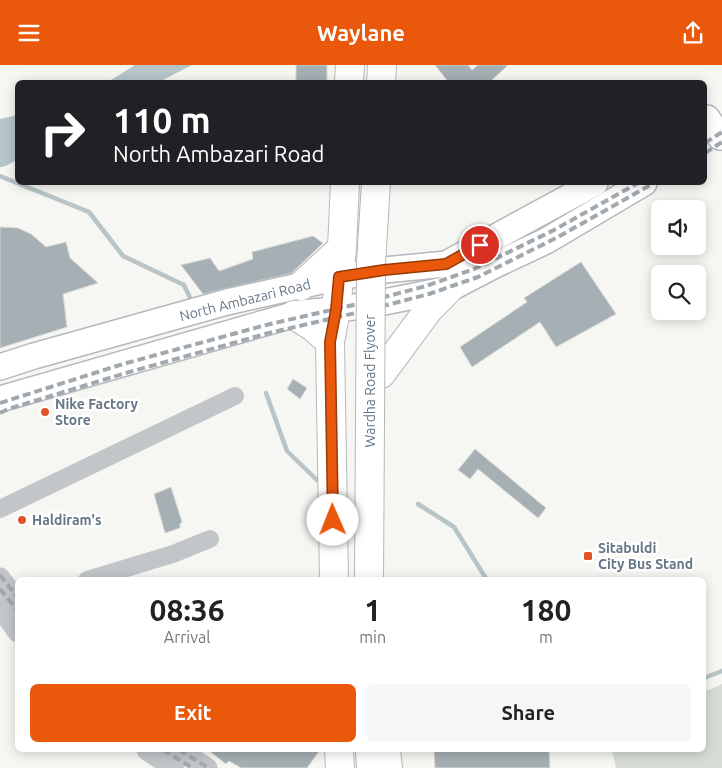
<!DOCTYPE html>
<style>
:root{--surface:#fff;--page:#f6f6f6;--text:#222;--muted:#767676;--accent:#ea580c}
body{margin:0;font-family:Ubuntu,sans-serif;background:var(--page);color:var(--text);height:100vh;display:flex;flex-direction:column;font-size:19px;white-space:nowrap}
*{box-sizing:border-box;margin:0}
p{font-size:16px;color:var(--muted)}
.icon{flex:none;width:28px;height:28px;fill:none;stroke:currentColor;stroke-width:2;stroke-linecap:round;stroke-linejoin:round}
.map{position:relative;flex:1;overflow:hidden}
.side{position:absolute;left:15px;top:512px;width:691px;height:175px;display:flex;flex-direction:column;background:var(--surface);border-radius:8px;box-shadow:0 2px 12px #0003}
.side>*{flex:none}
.top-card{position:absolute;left:15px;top:15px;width:692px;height:105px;border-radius:8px;box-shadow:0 2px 12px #0003;background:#202124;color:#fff;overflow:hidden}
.tools{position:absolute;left:651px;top:135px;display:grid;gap:10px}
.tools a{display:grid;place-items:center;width:55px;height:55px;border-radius:8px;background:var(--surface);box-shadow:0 2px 12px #0003;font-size:25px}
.pin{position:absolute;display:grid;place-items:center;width:42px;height:42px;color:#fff;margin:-21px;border:2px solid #fff;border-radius:50%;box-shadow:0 1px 5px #0007}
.me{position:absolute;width:55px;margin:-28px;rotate:359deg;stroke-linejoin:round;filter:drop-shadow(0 0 4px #0008)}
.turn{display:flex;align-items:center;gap:18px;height:105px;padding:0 15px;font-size:22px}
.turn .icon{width:65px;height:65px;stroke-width:2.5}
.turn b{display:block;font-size:35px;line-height:42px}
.eta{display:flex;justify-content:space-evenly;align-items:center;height:85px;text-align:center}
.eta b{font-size:30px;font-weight:700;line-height:35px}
.action{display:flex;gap:10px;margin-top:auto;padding:10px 15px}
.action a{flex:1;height:58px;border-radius:8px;background:var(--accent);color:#fff;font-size:20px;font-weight:700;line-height:58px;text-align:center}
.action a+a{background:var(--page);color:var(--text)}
header{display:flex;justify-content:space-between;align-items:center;height:65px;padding:0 15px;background:var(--accent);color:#fff;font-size:22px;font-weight:700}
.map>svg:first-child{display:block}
.green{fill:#d7ddd4}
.water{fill:#b7c4c8}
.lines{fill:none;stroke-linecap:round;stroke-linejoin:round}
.stream{stroke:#b7c4c8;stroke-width:4.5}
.river{stroke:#b7c4c8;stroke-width:26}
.building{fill:#a6afb4;stroke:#d8d8d5}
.secondary-casing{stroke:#b4b9be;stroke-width:28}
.primary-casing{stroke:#b5b9bd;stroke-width:30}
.trunk-casing{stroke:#b5b8bb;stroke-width:30}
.minor{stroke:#c2c6c9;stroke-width:18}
.tertiary{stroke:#c2c6c9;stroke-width:21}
.secondary{stroke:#fff;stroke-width:25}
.primary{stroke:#fff;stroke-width:28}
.trunk{stroke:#fff;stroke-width:28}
.rail{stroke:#a2a9ae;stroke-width:4;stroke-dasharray:8 4;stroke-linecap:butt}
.trunk-bridge-casing{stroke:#b5b8bb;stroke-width:30;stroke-linecap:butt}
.trunk-bridge{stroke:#fff;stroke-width:28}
.route-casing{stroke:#983908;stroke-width:12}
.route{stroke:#ea580c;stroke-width:9}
.poi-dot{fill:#e25227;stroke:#fff;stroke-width:2}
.labels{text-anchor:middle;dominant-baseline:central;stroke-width:5;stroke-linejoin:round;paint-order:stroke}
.street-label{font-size:14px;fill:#657684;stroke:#fff}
.poi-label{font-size:14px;font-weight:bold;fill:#657684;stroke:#fff;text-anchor:start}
</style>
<header><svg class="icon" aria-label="menu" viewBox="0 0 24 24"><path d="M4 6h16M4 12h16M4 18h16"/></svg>Waylane<svg class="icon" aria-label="share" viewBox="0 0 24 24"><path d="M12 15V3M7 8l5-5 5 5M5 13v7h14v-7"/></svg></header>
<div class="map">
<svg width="722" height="703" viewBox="0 0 722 703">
<rect width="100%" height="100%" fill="#f6f6f3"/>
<polygon class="green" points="722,619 722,703 616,703 612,685 704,685 704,627"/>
<g class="water">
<polygon points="135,0 192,0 159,17 108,17"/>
<polygon points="17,50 17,79 0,89 0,54"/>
</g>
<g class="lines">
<g class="stream">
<polyline points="0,111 89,147 123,191 184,220 193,239"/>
<polyline points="266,328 287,386 321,419"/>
<polyline points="418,439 454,462 487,515"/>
<polyline points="704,613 722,606"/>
</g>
<polyline class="river" points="0,89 18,80"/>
</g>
<g class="building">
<rect x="296" y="0" width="31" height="18"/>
<polygon points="435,0 468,0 472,5 478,0 508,0 489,18 449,18"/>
<polygon points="0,162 18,163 31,169 46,182 66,177 70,193 98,218 63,229 67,262 0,283"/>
<polygon points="313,171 323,178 292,208 203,229 181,200 210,193 219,206 253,194 252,187"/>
<polygon points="581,197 616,249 556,282 540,257 472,302 460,282 527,237 524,233"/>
<polygon points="293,314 307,323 300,334 287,324"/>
<polygon points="475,384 546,443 538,453 478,404 470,414 458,405"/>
<polygon points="171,422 182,457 180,459 180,463 165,468 154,429"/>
<polygon points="208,685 320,685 307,703 241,703 229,696 226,699"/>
<polygon points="434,685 549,685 550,703 435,703"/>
</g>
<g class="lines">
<defs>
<g id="secondary">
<polyline points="707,53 720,72"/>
<polyline points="0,302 34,291 227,237 339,212 384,205 446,199 595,118"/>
<polyline points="0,334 282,253 300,248 336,245 384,237 449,224 495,200 546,176 644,118"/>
</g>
<g id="primary">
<polyline points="349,18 350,0"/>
<polyline points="301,221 342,183"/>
<polyline points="294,250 313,262 330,277"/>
<polyline points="381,309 429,244 449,224"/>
<polyline points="334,515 330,277 336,245 342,183 345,118"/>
<polyline points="339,685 340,703"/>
<polyline points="386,685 388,703"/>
</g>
<g id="trunk">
<polyline points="381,18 382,0"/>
<polyline points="370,685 371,703"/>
</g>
</defs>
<use href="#secondary" class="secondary-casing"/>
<use href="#primary" class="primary-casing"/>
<use href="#trunk" class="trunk-casing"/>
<g class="minor">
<polyline points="0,444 235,331"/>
<polyline points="87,515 173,489 210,474"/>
</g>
<g class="tertiary">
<polyline points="0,513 18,537"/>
<polyline points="0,542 18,567"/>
<polyline points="147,685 174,703"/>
<polyline points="179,685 207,703"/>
</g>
<use href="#secondary" class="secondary"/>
<use href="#primary" class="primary"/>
<use href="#trunk" class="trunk"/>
<g class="rail">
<polyline points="705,78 722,67"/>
<polyline points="705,88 722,77"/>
<polyline points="0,338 123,299 266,260 362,238 426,221 474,204 554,165 638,118"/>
<polyline points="0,348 8,344 126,308 269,268 364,246 429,229 478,212 558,172 654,118"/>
<polyline points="0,510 18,533"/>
<polyline points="0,524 18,546"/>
<polyline points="163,685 193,703"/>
<polyline points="179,685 209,703"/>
</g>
<defs>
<polyline id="trunk-bridge" points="369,515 371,198 376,118"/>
</defs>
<use href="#trunk-bridge" class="trunk-bridge-casing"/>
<use href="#trunk-bridge" class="trunk-bridge"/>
</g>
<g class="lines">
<defs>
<polyline id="route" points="333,455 330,277 336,245 339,212 384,205 446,199 480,180"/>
</defs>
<use href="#route" class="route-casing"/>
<use href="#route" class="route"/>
</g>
<g class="poi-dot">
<circle cx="45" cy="347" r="5"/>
<circle cx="22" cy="455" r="5"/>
<rect x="583" y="486" width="10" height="10" rx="2.5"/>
</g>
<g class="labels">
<g class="street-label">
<text transform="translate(245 235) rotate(-14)">North Ambazari Road</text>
<text transform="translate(370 316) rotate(-90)">Wardha Road Flyover</text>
</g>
<g class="poi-label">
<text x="55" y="339">Nike Factory<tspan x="55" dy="16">Store</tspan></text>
<text x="32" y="455">Haldiram's</text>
<text x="598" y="483">Sitabuldi<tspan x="598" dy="16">City Bus Stand</tspan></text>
</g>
</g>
</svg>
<div class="tools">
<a><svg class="icon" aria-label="sound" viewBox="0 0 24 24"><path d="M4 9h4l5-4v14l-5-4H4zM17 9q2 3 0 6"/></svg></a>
<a><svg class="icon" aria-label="search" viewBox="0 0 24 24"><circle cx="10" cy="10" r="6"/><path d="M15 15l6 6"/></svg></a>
</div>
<div class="pin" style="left:480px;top:180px;background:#d93025"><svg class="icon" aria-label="arrive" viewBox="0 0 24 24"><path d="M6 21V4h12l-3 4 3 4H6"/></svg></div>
<svg class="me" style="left:333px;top:455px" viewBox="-20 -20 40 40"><circle r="19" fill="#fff"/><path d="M0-13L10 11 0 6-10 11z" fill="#ea580c"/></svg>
<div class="top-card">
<div class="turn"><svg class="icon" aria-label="right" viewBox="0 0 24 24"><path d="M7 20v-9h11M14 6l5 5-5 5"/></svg><div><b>110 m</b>North Ambazari Road</div></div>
</div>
<section class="side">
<div class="eta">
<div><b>08:36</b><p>Arrival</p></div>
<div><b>1</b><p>min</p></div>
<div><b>180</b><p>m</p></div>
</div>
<div class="action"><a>Exit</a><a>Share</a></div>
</section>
</div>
